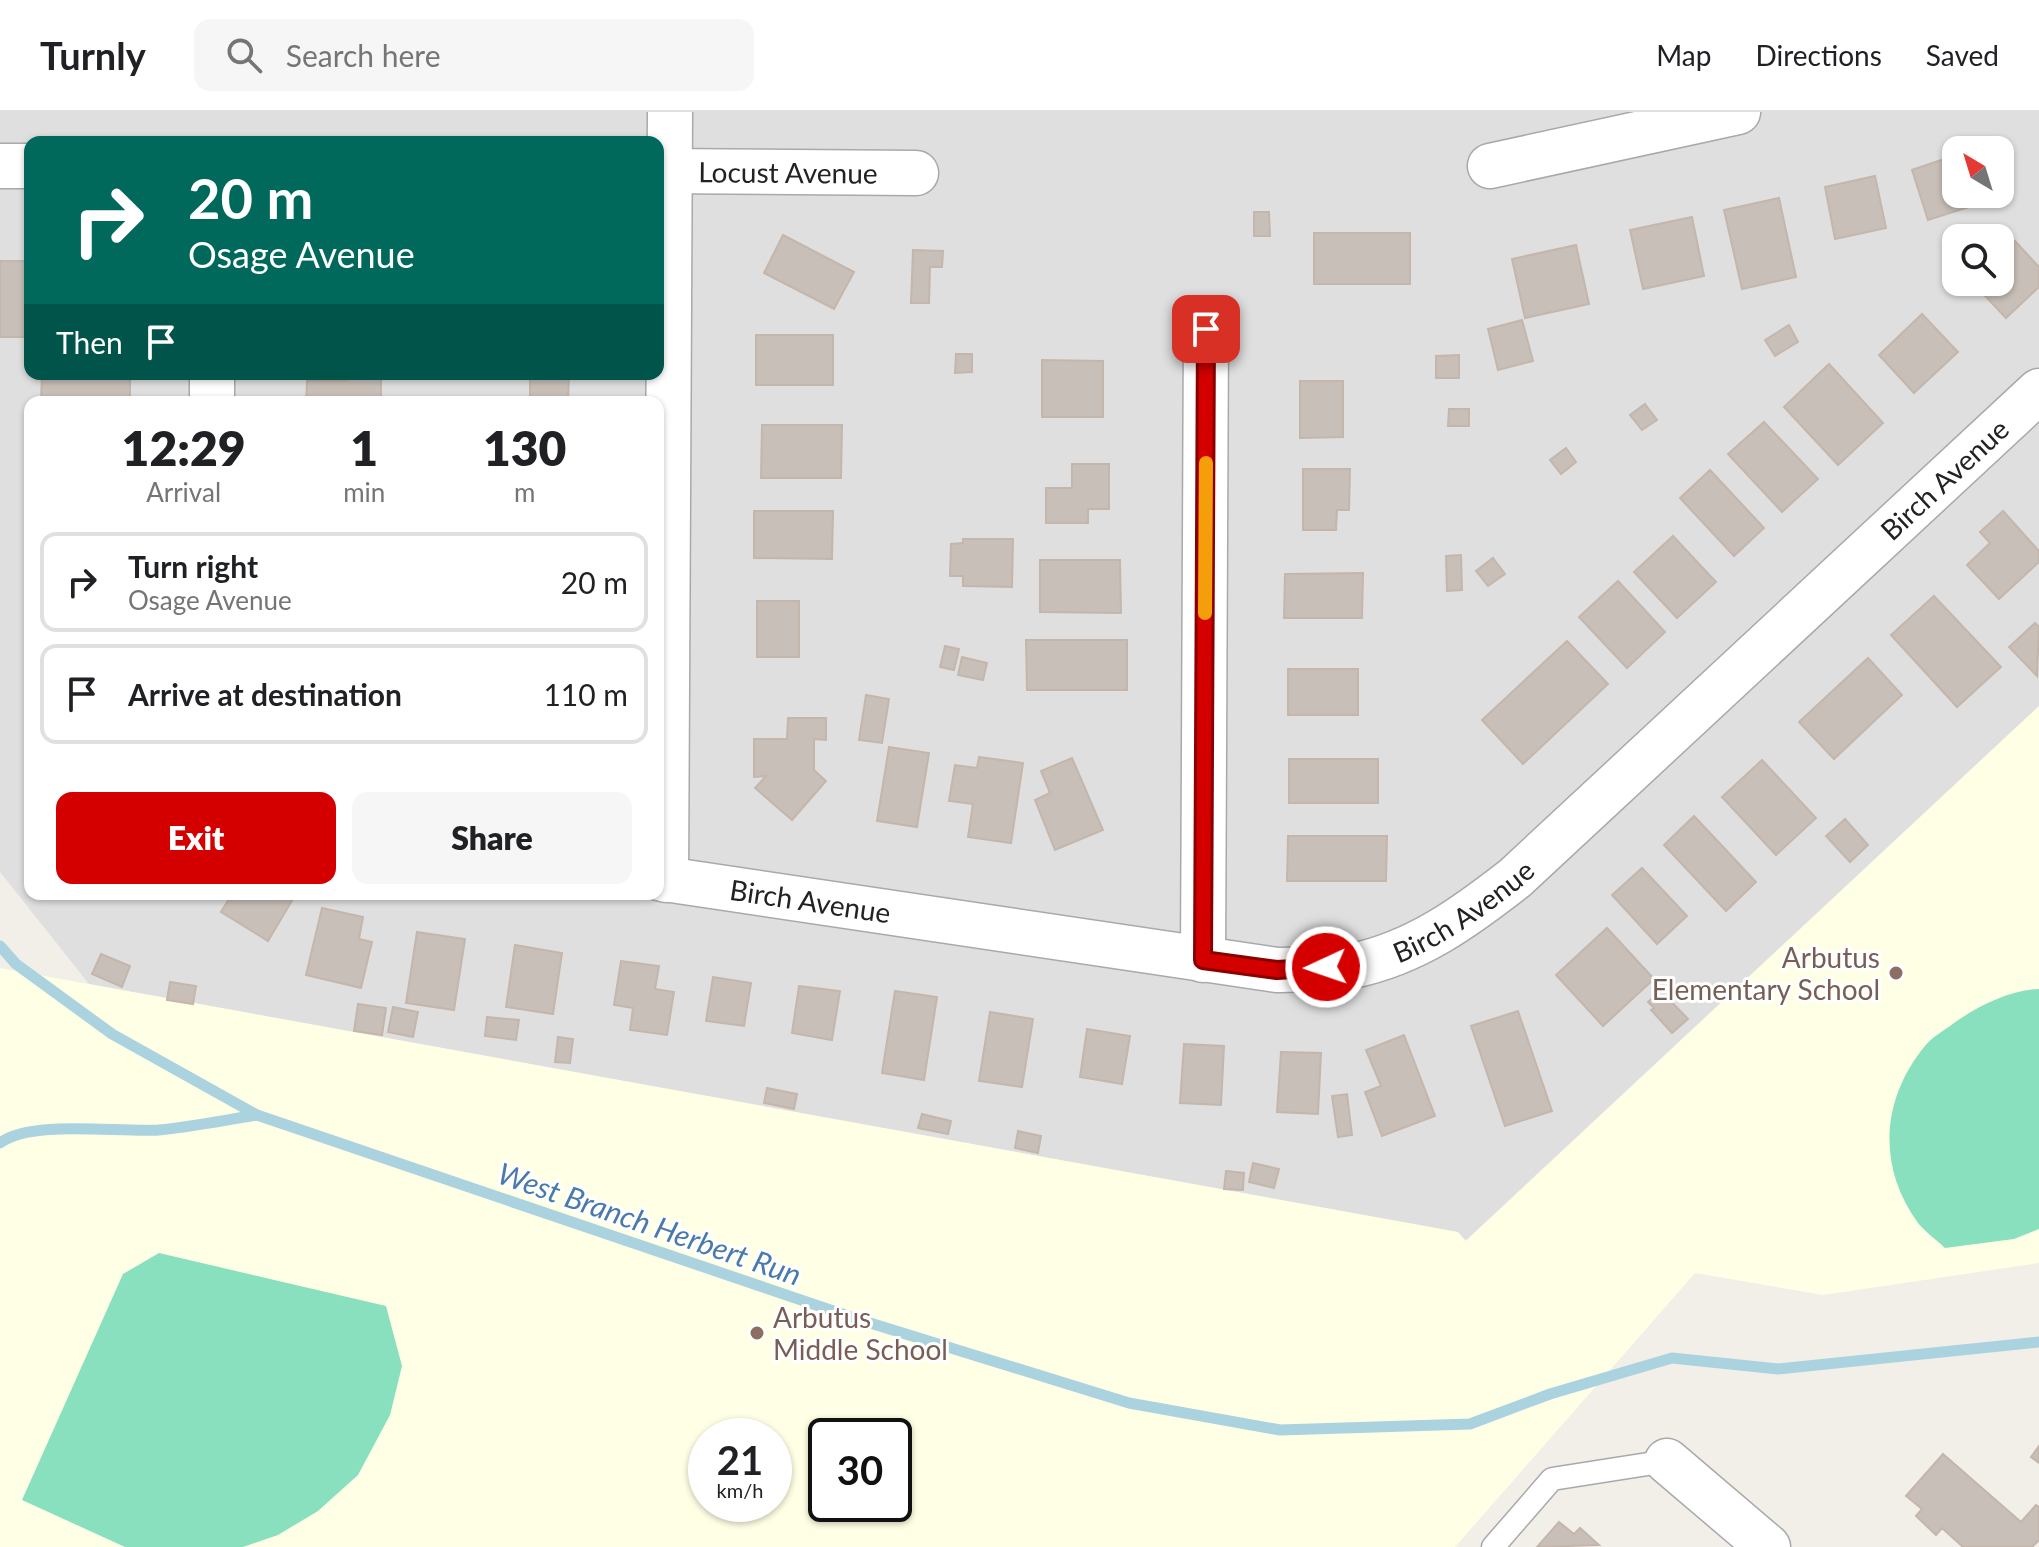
<!DOCTYPE html>
<style>
:root{--surface:#fff;--page:#f6f6f6;--text:#202124;--muted:#757577;--line:#e0e0e0;--accent:#d40000}
body{margin:0;font-family:Lato,sans-serif;background:var(--page);color:var(--text);height:100vh;display:flex;flex-direction:column;font-size:30px;white-space:nowrap}
*{box-sizing:border-box;margin:0}
p{font-size:26px;color:var(--muted)}
.icon{flex:none;width:44px;height:44px;fill:none;stroke:currentColor;stroke-width:2;stroke-linecap:round;stroke-linejoin:round}
.map{position:relative;flex:1;overflow:hidden}
.side{position:absolute;left:24px;top:284px;width:640px;height:504px;display:flex;flex-direction:column;background:var(--surface);border-radius:16px;box-shadow:0 2px 6px #0004}
.side>*{flex:none}
.banner{position:absolute;left:24px;top:24px;width:640px;height:244px;border-radius:16px;box-shadow:0 2px 6px #0004;background:#00695c;color:#fff;overflow:hidden}
.needle{width:52px;rotate:322deg}
.buttons{position:absolute;left:1942px;top:24px;display:grid;gap:16px}
.buttons a{display:grid;place-items:center;width:72px;height:72px;border-radius:16px;background:var(--surface);box-shadow:0 2px 6px #0004;font-size:40px}
.speed{position:absolute;left:688px;top:1306px;display:flex;gap:16px;font-size:40px;font-weight:700;text-align:center}
.speed>*{display:grid;place-content:center;width:104px;height:104px;border-radius:50%;background:var(--surface);box-shadow:0 2px 6px #0004;line-height:1}
.speed small{font-size:20px;font-weight:400}
.speed .limit{border:4px solid #111;border-radius:12px;background:#fff;color:#111}
.pin{position:absolute;display:grid;place-items:center;width:68px;height:68px;color:#fff;margin:-34px;border-radius:16px;box-shadow:0 4px 12px #0006}
.me{position:absolute;width:88px;margin:-44px;rotate:267deg;stroke-linejoin:round;filter:drop-shadow(0 0 6px #0008)}
.turn{display:flex;align-items:center;gap:28px;height:168px;padding:0 32px;font-size:36px}
.turn .icon{width:104px;height:104px;stroke-width:2.5}
.turn b{display:block;font-size:56px;line-height:68px}
.then{display:flex;align-items:center;height:76px;padding:0 32px;background:#0003;gap:16px;font-size:30px}
.eta{display:flex;justify-content:space-evenly;align-items:center;height:136px;text-align:center}
.eta b{font-size:48px;font-weight:800;line-height:56px}
.button{display:flex;gap:16px;margin-top:auto;padding:16px 32px}
.button a{flex:1;height:92px;border-radius:16px;background:var(--accent);color:#fff;font-size:32px;font-weight:800;line-height:92px;text-align:center}
.button a+a{background:var(--page);color:var(--text)}
ul{padding:0;list-style:none}
li{display:flex;align-items:center;gap:24px;height:100px;margin:0 16px 12px;padding:0 16px;border:4px solid var(--line);border-radius:16px}
li div{flex:1}
li b{display:block;font-size:30px}
li em{font-style:normal}
header{display:flex;align-items:center;gap:48px;box-sizing:border-box;height:112px;padding:0 40px;background:var(--surface);border-bottom:2px solid var(--line)}
header strong{font-size:38px}
nav{display:flex;gap:44px;margin-inline-start:auto;font-size:28px}
.search{width:560px;height:72px;background:var(--page);display:flex;align-items:center;gap:20px;box-sizing:border-box;padding:0 28px;border-radius:16px;color:var(--muted);font-size:30px}
.map>svg:first-child{display:block}
.residential{fill:#e0dfdf;fill-rule:evenodd}
.education{fill:#ffffe5;fill-rule:evenodd}
.pitch{fill:#88e0be}
.lines{fill:none;stroke-linecap:round;stroke-linejoin:round}
.stream{stroke:#aad3df;stroke-width:11}
.building{fill:#c7bfb8;stroke:#c4b6ab;stroke-width:2}
.lane-casing{stroke:#a9a9a9;stroke-width:25}
.street-casing{stroke:#a9a9a9;stroke-width:47}
.lane{stroke:#fff;stroke-width:22}
.street{stroke:#fff;stroke-width:44}
.route-casing{stroke:#8a0000;stroke-width:20}
.route{stroke:#d40000;stroke-width:14}
.slow{stroke:#f59e0b;stroke-width:14}
.education-dot{fill:#8d6e63;stroke:#fff;stroke-width:3}
.labels{text-anchor:middle;dominant-baseline:central;stroke-width:6;stroke-linejoin:round;paint-order:stroke}
.street-label{font-size:28px;fill:#222;stroke:#fff}
.education-label{font-size:28px;fill:#785e54;stroke:#fff;text-anchor:end}
.water-label{font-size:30px;font-style:italic;fill:#4a7aab;stroke:#fff}
</style>
<header>
<strong>Turnly</strong>
<div class="search"><svg class="icon" aria-label="search" viewBox="0 0 24 24"><circle cx="10" cy="10" r="6"/><path d="M15 15l6 6"/></svg>Search here</div>
<nav><a>Map</a><a>Directions</a><a>Saved</a></nav>
</header>
<div class="map">
<svg width="2039" height="1435" viewBox="0 0 2039 1435">
<rect width="100%" height="100%" fill="#f2efe9"/>
<path class="residential" d="M0 0H2039V594L1465 1129 1457 1120 89 872 0 760ZM30 30H658V262H30ZM1956 38H2000V82H1956ZM1956 126H2000V170H1956ZM30 290H658V782H30Z"/>
<path class="education" d="M2039 594V1151L1823 1183 1695 1161 1455 1435H0V856L1458 1120 1466 1129ZM706 1324H774V1392H706ZM826 1324H894V1392H826Z"/>
<g class="pitch">
<path d="M2039 877V1117L2014 1127 1945 1136C1937 1128 1925 1120 1918 1111 1877 1055 1881 987 1925 934 1932 925 1945 918 1954 911 1978 894 2010 878 2039 877Z"/>
<polygon points="159,1141 386,1194 402,1254 390,1303 358,1363 318,1399 278,1423 243,1435 125,1435 22,1388 123,1162"/>
</g>
<g class="lines">
<g class="stream">
<polyline points="0,834 16,852 112,922 257,1003 854,1206 1129,1291 1280,1318 1470,1312 1550,1282 1672,1246 1778,1257 2039,1230"/>
<path d="M0 1031C31 1007 119 1021 159 1018 191 1015 225 1008 257 1003"/>
</g>
</g>
<g class="building">
<polygon points="1956,43 1956,82 2000,82 2000,73 2003,84 1928,108 1912,58"/>
<polygon points="1875,64 1886,116 1835,127 1825,75"/>
<polygon points="1779,86 1796,165 1742,177 1724,98"/>
<polygon points="1254,100 1269,100 1270,124 1254,124"/>
<polygon points="1692,105 1704,164 1643,177 1630,118"/>
<rect x="1314" y="121" width="96" height="51"/>
<polygon points="783,123 854,160 834,197 764,161"/>
<polygon points="2015,129 2039,155 2039,175 2006,206 1972,170 2000,170 2000,143"/>
<polygon points="1576,133 1589,192 1525,206 1512,147"/>
<polygon points="913,138 943,139 942,155 930,155 929,191 911,191"/>
<rect x="0" y="149" width="30" height="76"/>
<polygon points="1922,202 1958,240 1914,281 1879,243"/>
<polygon points="1522,208 1533,249 1498,258 1488,217"/>
<polygon points="1789,213 1798,230 1775,244 1765,228"/>
<rect x="756" y="223" width="77" height="50"/>
<polygon points="956,242 972,242 972,260 955,261"/>
<polygon points="1459,243 1459,266 1436,266 1436,244"/>
<polygon points="1042,248 1103,249 1103,305 1042,305"/>
<polygon points="1829,252 1883,311 1838,353 1784,295"/>
<polygon points="42,262 130,262 130,290 41,290"/>
<polygon points="347,262 381,262 381,290 306,290 307,269 347,269"/>
<polygon points="530,262 569,262 568,290 530,290"/>
<polygon points="1300,269 1343,269 1343,325 1300,326"/>
<polygon points="1645,292 1657,308 1642,318 1630,303"/>
<polygon points="1449,297 1469,297 1469,314 1448,314"/>
<polygon points="1764,310 1818,367 1782,400 1728,342"/>
<polygon points="762,313 842,313 841,366 761,366"/>
<polygon points="1566,336 1576,350 1561,362 1550,348"/>
<polygon points="1072,352 1109,352 1109,397 1088,397 1088,411 1046,411 1046,376 1072,376"/>
<polygon points="1303,357 1350,357 1349,398 1337,398 1336,418 1303,418"/>
<polygon points="1710,358 1764,416 1734,444 1680,386"/>
<polygon points="754,399 833,399 832,447 754,446"/>
<polygon points="2003,399 2039,439 2039,450 1999,487 1967,453 1990,431 1980,420"/>
<polygon points="1673,424 1716,470 1677,506 1634,460"/>
<polygon points="963,427 1013,427 1012,475 963,474 963,464 950,464 951,432 963,431"/>
<polygon points="1461,443 1462,478 1447,479 1446,444"/>
<polygon points="1493,446 1505,462 1488,474 1476,459"/>
<polygon points="1040,448 1120,448 1121,501 1040,500"/>
<polygon points="1363,461 1362,506 1284,506 1285,462"/>
<polygon points="1618,469 1665,520 1627,556 1579,505"/>
<polygon points="1934,484 2001,555 1957,595 1891,523"/>
<rect x="757" y="489" width="42" height="56"/>
<polygon points="2035,511 2039,515 2037,564 2009,535"/>
<polygon points="1026,528 1127,528 1127,578 1027,578"/>
<polygon points="1567,529 1608,572 1523,652 1482,608"/>
<polygon points="945,534 959,537 954,558 940,555"/>
<polygon points="962,545 987,551 983,568 958,563"/>
<polygon points="1868,546 1902,583 1834,647 1799,610"/>
<rect x="1288" y="557" width="70" height="46"/>
<polygon points="866,583 889,587 882,631 859,628"/>
<polygon points="788,606 826,606 826,628 814,627 814,658 826,669 792,708 755,676 766,664 754,665 754,627 787,627"/>
<polygon points="889,635 929,641 917,715 877,709"/>
<polygon points="979,645 1023,651 1011,731 968,725 973,692 949,689 955,653 977,656"/>
<polygon points="1072,646 1103,718 1055,738 1035,688 1050,681 1041,659"/>
<rect x="1289" y="647" width="89" height="44"/>
<polygon points="1762,648 1816,706 1776,743 1722,685"/>
<polygon points="1694,704 1756,770 1726,799 1664,733"/>
<polygon points="1845,707 1868,733 1850,750 1826,724"/>
<polygon points="1288,724 1387,724 1386,769 1287,769"/>
<polygon points="1642,756 1687,804 1657,832 1612,783"/>
<polygon points="232,782 289,782 294,785 268,829 221,800"/>
<polygon points="322,796 363,805 359,827 372,830 361,876 306,863"/>
<polygon points="1607,816 1654,867 1603,914 1556,863"/>
<polygon points="417,820 465,827 454,898 406,891"/>
<polygon points="515,833 562,841 553,902 506,895"/>
<polygon points="101,842 130,854 122,875 92,862"/>
<polygon points="621,849 659,854 655,877 674,880 667,923 630,918 633,896 614,893"/>
<polygon points="713,865 751,871 744,914 706,909"/>
<polygon points="170,870 196,874 193,892 167,888"/>
<polygon points="799,874 840,879 832,928 792,921"/>
<polygon points="895,879 937,885 924,968 882,961"/>
<polygon points="1657,882 1662,889 1667,885 1688,907 1672,921 1651,898 1654,896 1648,890"/>
<polygon points="358,892 386,896 382,923 354,919"/>
<polygon points="393,895 418,900 413,925 388,920"/>
<polygon points="1518,899 1552,999 1505,1014 1471,914"/>
<polygon points="990,900 1033,907 1022,975 979,969"/>
<polygon points="487,905 519,908 516,928 485,924"/>
<polygon points="1087,917 1130,924 1122,972 1080,965"/>
<polygon points="1404,923 1435,1004 1382,1024 1365,980 1381,974 1366,938"/>
<polygon points="558,925 573,927 570,951 555,950"/>
<polygon points="1184,932 1224,934 1221,993 1180,991"/>
<polygon points="1281,940 1321,941 1318,1002 1277,1000"/>
<polygon points="767,976 797,982 794,997 764,991"/>
<polygon points="1347,982 1352,1023 1338,1025 1332,984"/>
<polygon points="922,1002 951,1009 948,1022 918,1016"/>
<polygon points="1018,1019 1041,1024 1038,1041 1015,1036"/>
<polygon points="1253,1051 1279,1057 1274,1076 1249,1070"/>
<polygon points="1226,1059 1244,1061 1243,1078 1224,1077"/>
<polygon points="2039,1334 2039,1351 2031,1345"/>
<polygon points="1943,1342 2021,1410 2036,1393 2039,1395 2039,1428 2032,1435 1963,1435 1942,1416 1936,1423 1916,1404 1922,1397 1906,1384"/>
<polygon points="1559,1410 1574,1422 1580,1416 1599,1433 1537,1435"/>
</g>
<g class="lines">
<defs>
<polyline id="lane" points="1493,1435 1552,1367 1667,1349"/>
<g id="street">
<polyline points="0,54 30,54"/>
<polyline points="1490,54 1738,0"/>
<path id="s1" d="M658 59 916 61"/>
<polyline points="212,290 212,262"/>
<path id="s2" d="M658 766 1277 858C1302 857 1328 858 1352 854 1416 841 1465 805 1515 766L2039 279"/>
<polyline points="666,768 670,0"/>
<polyline points="1203,848 1206,217"/>
<polyline points="1667,1349 1768,1435"/>
</g>
</defs>
<use href="#lane" class="lane-casing"/>
<use href="#street" class="street-casing"/>
<use href="#lane" class="lane"/>
<use href="#street" class="street"/>
</g>
<g class="lines">
<defs>
<polyline id="route" points="1206,217 1203,848 1277,858 1326,855"/>
</defs>
<use href="#route" class="route-casing"/>
<use href="#route" class="route"/>
<polyline class="slow" points="1205,501 1206,351"/>
</g>
<g class="education-dot">
<circle cx="1896" cy="861" r="8"/>
<circle cx="757" cy="1221" r="8"/>
</g>
<g class="labels">
<g class="street-label">
<text stroke="none"><textPath href="#s1" startOffset="130">Locust Avenue</textPath></text>
<text stroke="none"><textPath href="#s2" startOffset="1474">Birch Avenue</textPath></text>
<text stroke="none"><textPath href="#s2" startOffset="154">Birch Avenue</textPath></text>
<text stroke="none"><textPath href="#s2" startOffset="826">Birch Avenue</textPath></text>
</g>
<g class="education-label">
<text x="1880" y="845">Arbutus<tspan x="1880" dy="32">Elementary School</tspan></text>
<text x="773" y="1205" text-anchor="start">Arbutus<tspan x="773" dy="32">Middle School</tspan></text>
</g>
<g class="water-label">
<text transform="translate(650 1111) rotate(19)">West Branch Herbert Run</text>
</g>
</g>
</svg>
<div class="buttons">
<a><svg class="needle" viewBox="-14 -14 28 28"><path d="M0-13l5 13h-10z" fill="#e53935"/><path d="M0 13l5-13h-10z" fill="#757577"/></svg></a>
<a><svg class="icon" aria-label="search" viewBox="0 0 24 24"><circle cx="10" cy="10" r="6"/><path d="M15 15l6 6"/></svg></a>
</div>
<div class="speed"><div>21<small>km/h</small></div><div class="limit">30</div></div>
<div class="pin" style="left:1206px;top:217px;background:#d93025"><svg class="icon" aria-label="arrive" viewBox="0 0 24 24"><path d="M6 21V4h12l-3 4 3 4H6"/></svg></div>
<svg class="me" style="left:1326px;top:855px" viewBox="-20 -20 40 40"><circle r="17" fill="#d40000" stroke="#fff" stroke-width="3"/><path d="M0-11L8 9 0 5-8 9z" fill="#fff"/></svg>
<div class="banner">
<div class="turn"><svg class="icon" aria-label="right" viewBox="0 0 24 24"><path d="M7 20v-9h11M14 6l5 5-5 5"/></svg><div><b>20 m</b>Osage Avenue</div></div>
<div class="then">Then<svg class="icon" aria-label="arrive" viewBox="0 0 24 24"><path d="M6 21V4h12l-3 4 3 4H6"/></svg></div>
</div>
<section class="side">
<div class="eta">
<div><b>12:29</b><p>Arrival</p></div>
<div><b>1</b><p>min</p></div>
<div><b>130</b><p>m</p></div>
</div>
<ul>
<li><svg class="icon" aria-label="right" viewBox="0 0 24 24"><path d="M7 20v-9h11M14 6l5 5-5 5"/></svg><div><b>Turn right</b><p>Osage Avenue</p></div><em>20 m</em></li>
<li><svg class="icon" aria-label="arrive" viewBox="0 0 24 24"><path d="M6 21V4h12l-3 4 3 4H6"/></svg><div><b>Arrive at destination</b></div><em>110 m</em></li>
</ul>
<div class="button"><a>Exit</a><a>Share</a></div>
</section>
</div>
